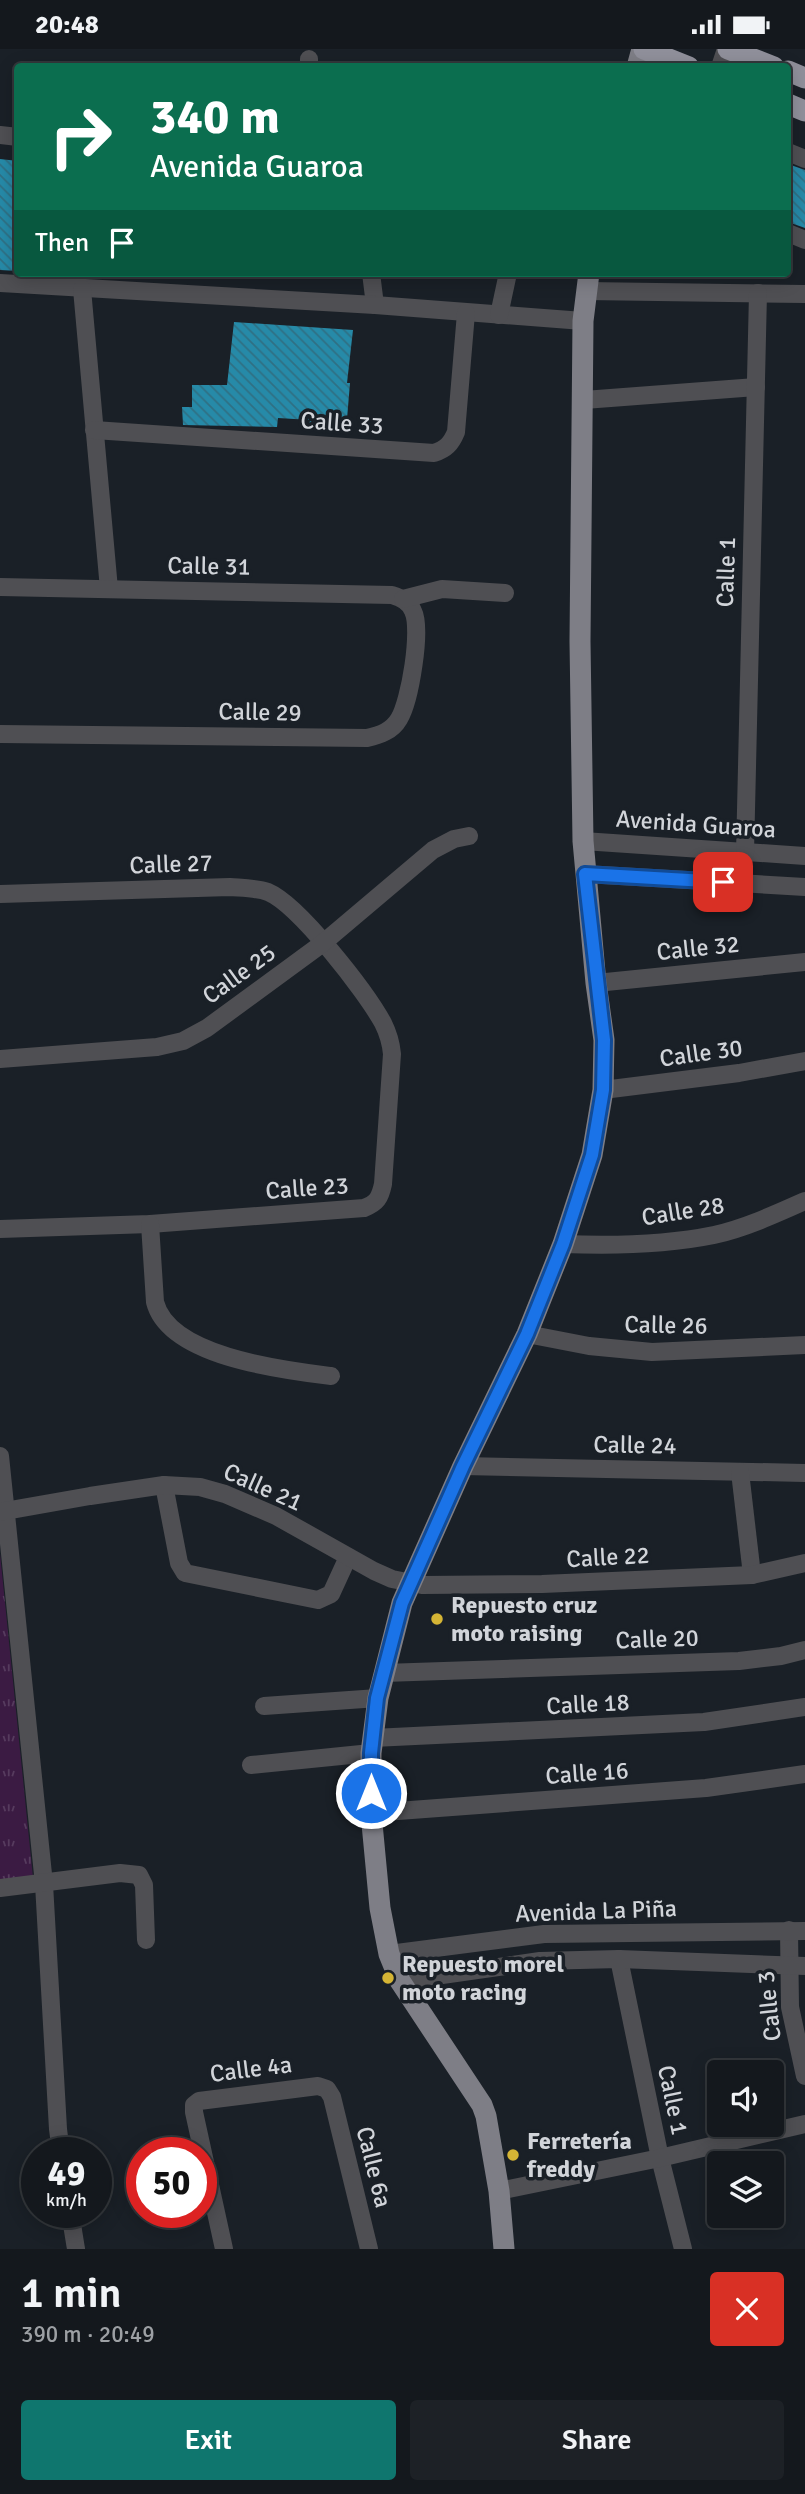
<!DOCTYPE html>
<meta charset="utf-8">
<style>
:root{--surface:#14181d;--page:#1d2126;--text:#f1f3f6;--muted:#9da0a4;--line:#33373b;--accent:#0f766e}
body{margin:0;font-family:Signika,sans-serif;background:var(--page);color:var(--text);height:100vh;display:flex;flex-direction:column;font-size:26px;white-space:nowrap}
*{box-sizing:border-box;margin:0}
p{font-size:23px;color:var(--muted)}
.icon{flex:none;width:38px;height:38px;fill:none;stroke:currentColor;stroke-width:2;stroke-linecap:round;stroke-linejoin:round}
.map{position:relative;height:2200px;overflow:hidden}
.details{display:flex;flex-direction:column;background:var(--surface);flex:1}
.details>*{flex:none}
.hud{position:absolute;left:14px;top:14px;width:777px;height:214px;border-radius:7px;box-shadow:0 4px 18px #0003,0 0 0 2px var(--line);background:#0b6e4f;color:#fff;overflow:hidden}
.buttons{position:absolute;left:707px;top:2011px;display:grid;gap:14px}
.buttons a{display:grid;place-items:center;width:77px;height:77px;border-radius:7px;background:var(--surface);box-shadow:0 4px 18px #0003,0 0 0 2px var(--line);font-size:35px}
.speed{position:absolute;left:21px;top:2088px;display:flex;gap:14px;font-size:35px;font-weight:700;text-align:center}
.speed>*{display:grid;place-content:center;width:91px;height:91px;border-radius:50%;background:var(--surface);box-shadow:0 4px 18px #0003,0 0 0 2px var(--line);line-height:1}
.speed small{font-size:18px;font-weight:400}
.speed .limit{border:10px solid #d22;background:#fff;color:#111}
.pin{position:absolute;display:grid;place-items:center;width:60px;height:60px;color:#fff;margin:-30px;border-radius:14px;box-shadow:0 4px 10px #0006}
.me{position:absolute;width:77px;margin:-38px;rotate:0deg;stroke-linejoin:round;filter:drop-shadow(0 0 5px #0008)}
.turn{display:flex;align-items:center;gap:24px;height:147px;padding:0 21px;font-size:32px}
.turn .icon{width:91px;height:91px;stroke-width:2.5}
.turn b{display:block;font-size:49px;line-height:60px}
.then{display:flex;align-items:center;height:66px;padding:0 21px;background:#0003;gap:14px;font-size:26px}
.round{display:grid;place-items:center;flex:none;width:74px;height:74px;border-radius:7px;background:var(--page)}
.overview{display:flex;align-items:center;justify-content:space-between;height:119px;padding:0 21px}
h1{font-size:42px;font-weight:600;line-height:52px}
.action{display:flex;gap:14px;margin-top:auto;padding:14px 21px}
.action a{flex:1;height:80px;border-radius:7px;background:var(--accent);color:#fff;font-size:28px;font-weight:600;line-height:80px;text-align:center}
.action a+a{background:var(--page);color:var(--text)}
.status{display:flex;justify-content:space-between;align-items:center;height:49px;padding:0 35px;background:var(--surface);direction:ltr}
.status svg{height:19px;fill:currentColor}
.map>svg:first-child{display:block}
.grass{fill:url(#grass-tufts)}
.building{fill:url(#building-back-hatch)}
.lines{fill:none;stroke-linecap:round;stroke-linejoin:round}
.minor{stroke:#4f4f53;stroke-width:18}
.major{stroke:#7e7e86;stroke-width:21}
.highway{stroke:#90909b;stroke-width:21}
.route-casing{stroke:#114b97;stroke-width:18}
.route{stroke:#1a73e8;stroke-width:12}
.poi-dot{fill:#d5b535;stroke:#1a2027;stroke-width:2.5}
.labels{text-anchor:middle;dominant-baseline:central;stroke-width:7;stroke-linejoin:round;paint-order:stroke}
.street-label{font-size:24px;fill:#d1d4d9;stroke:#1a2027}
.poi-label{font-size:24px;font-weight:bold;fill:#d1d4d9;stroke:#1a2027;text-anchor:start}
</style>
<div class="status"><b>20:48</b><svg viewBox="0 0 49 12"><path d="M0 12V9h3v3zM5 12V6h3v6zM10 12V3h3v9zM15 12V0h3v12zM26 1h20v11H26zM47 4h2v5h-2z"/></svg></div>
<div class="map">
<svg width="805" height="2200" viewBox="0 0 805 2200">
<defs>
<pattern id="grass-tufts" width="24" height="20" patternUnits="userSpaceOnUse" patternTransform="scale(1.75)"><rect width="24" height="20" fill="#3b1b43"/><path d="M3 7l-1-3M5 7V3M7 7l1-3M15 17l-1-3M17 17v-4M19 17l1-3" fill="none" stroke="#563b5e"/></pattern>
<pattern id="building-back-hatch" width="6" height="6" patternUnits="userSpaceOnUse" patternTransform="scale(1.75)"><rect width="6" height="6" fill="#268aa8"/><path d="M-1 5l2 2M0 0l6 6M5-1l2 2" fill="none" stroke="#2f7084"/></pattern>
</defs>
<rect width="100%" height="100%" fill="#1a2027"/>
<polygon class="grass" points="0,1505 33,1829 0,1833"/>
<g class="building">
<polygon points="0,110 18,112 18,222 0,221"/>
<polygon points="788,115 805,121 805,179 788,173"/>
<polygon points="234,273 353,281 347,334 350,334 346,382 309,379 310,371 278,369 277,378 183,376 182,358 192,358 192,336 227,336"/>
</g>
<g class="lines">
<g class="minor">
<polyline points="309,18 309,10"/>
<polyline points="720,18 726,0"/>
<polyline points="0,86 18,88"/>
<polyline points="788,103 805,110"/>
<polyline points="788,184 805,191"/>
<polyline points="371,224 375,256"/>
<polyline points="0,234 375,256 583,272"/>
<polyline points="82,240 109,540"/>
<polyline points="586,242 805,245"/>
<polyline points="499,266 508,224"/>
<polyline points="584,351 756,338"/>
<path d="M94 381 434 404C446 400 451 395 456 383L466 264"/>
<path d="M0 538 392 546C401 549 409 552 413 562 422 580 410 652 399 670 392 682 380 686 367 689L0 685"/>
<polyline points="403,550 442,540 505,544"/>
<polyline points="583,792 805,807"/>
<polyline points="745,804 758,244"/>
<polyline points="585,825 805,838"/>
<path d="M0 845 230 838C242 839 257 839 268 843 299 856 366 943 383 974 388 984 391 994 392 1005L383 1135C380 1149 377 1154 364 1159L150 1175 0 1180"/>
<polyline points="596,934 805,913"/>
<polyline points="0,1010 157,998 183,992 207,979 323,894 433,801 454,790 469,787"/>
<polyline points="603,1041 739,1024 805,1012"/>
<path d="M150 1175 155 1253C169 1308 283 1321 331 1327"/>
<path d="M563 1195C612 1197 665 1196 714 1186 745 1179 776 1165 805 1152"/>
<polyline points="527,1285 589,1297 652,1303 805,1296"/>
<polyline points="0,1407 44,1835 58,2080 61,2104"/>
<polyline points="463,1417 805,1424"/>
<polyline points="740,1423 752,1526"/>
<polyline points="164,1436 179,1514 185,1524 318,1551 331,1545 348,1508"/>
<polyline points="0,1463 90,1447 164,1436 200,1438 225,1445 276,1467 374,1522 392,1530 422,1536 542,1535 752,1526 805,1514"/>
<polyline points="384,1624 739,1612 781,1607 805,1601"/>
<polyline points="264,1657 378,1649"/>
<polyline points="373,1689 704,1673 805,1658"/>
<polyline points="251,1716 371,1704"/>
<polyline points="371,1764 706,1739 805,1725"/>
<polyline points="0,1839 120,1824 139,1826 144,1836 146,1891"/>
<polyline points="789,1881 790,1958 805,2027"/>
<polyline points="389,1905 544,1885 805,1882"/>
<polyline points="619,1910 660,2109 683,2200"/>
<polyline points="400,1932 540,1912 619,1910 805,1917"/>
<polyline points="499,2142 660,2109 805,2075"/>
<polyline points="70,2163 76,2200"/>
<polyline points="224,2200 194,2063 194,2056 199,2052 318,2037 327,2040 332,2048 369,2200"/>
</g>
<g class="major">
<polyline points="637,18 642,0"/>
<polyline points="504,2200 499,2142 486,2067 482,2056 400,1932 389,1905 380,1859 371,1764 371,1704 378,1649 402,1554 463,1417 527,1285 563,1195 592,1106 603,1041 604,991 596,934 583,792 580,592 583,272 589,224"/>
</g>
<g class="highway">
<polyline points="644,0 689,18"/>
<polyline points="728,0 774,18"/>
<polyline points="788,22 805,29"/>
<polyline points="788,55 805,62"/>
</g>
</g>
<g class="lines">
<defs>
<polyline id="route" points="371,1744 371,1704 377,1649 402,1554 463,1417 527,1285 563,1195 592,1106 603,1041 604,991 585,825 723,833"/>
</defs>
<use href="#route" class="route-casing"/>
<use href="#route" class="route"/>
</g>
<g class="poi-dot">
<circle cx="437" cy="1570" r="7"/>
<circle cx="388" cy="1929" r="7"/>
<circle cx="513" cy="2106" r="7"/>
</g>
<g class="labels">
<g class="street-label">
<text transform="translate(342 374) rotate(4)">Calle 33</text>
<text transform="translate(209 517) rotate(1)">Calle 31</text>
<text transform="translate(726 523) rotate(-88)">Calle 1</text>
<text transform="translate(260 663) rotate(1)">Calle 29</text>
<text transform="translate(696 775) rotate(4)">Avenida Guaroa</text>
<text transform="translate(171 815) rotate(-2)">Calle 27</text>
<text transform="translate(698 899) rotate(-6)">Calle 32</text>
<text transform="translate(239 925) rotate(-36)">Calle 25</text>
<text transform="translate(701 1004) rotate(-8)">Calle 30</text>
<text transform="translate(307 1139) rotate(-4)">Calle 23</text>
<text transform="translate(683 1162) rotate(-9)">Calle 28</text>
<text transform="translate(666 1276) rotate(1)">Calle 26</text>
<text transform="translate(635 1396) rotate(1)">Calle 24</text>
<text transform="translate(263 1438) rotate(24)">Calle 21</text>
<text transform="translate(608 1508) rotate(-3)">Calle 22</text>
<text transform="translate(657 1590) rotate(-2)">Calle 20</text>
<text transform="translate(588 1655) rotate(-3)">Calle 18</text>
<text transform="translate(587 1724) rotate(-4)">Calle 16</text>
<text transform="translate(596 1862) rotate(-2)">Avenida La Piña</text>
<text transform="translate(769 1957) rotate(-96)">Calle 3</text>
<text transform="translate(251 2020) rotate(-7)">Calle 4a</text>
<text transform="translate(673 2051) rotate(78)">Calle 1</text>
<text transform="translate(374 2118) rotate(76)">Calle 6a</text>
</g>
<g class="poi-label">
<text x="451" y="1556">Repuesto cruz<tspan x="451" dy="28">moto raising</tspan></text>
<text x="402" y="1915">Repuesto morel<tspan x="402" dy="28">moto racing</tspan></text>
<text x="527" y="2092">Ferretería<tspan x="527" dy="28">freddy</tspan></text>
</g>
</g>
</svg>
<div class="buttons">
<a><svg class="icon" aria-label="sound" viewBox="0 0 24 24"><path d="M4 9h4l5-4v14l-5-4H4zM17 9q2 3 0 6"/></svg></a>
<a><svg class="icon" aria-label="layers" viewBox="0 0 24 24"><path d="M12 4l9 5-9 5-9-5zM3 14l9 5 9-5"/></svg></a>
</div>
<div class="speed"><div>49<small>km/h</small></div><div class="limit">50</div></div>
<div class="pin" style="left:723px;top:833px;background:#d93025"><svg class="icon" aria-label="arrive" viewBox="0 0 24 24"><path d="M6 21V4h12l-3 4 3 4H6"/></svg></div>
<svg class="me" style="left:371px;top:1744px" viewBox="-20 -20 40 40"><circle r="17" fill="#1a73e8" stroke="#fff" stroke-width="3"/><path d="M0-11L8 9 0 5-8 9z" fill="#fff"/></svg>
<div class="hud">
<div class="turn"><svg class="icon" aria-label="right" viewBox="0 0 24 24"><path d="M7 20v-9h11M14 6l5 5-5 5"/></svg><div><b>340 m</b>Avenida Guaroa</div></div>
<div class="then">Then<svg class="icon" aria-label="arrive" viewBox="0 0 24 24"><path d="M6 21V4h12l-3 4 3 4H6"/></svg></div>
</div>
</div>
<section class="details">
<div class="overview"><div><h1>1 min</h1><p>390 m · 20:49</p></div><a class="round" style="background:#d93025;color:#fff"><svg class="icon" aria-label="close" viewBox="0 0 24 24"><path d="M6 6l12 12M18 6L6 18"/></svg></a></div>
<div class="action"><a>Exit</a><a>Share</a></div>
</section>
